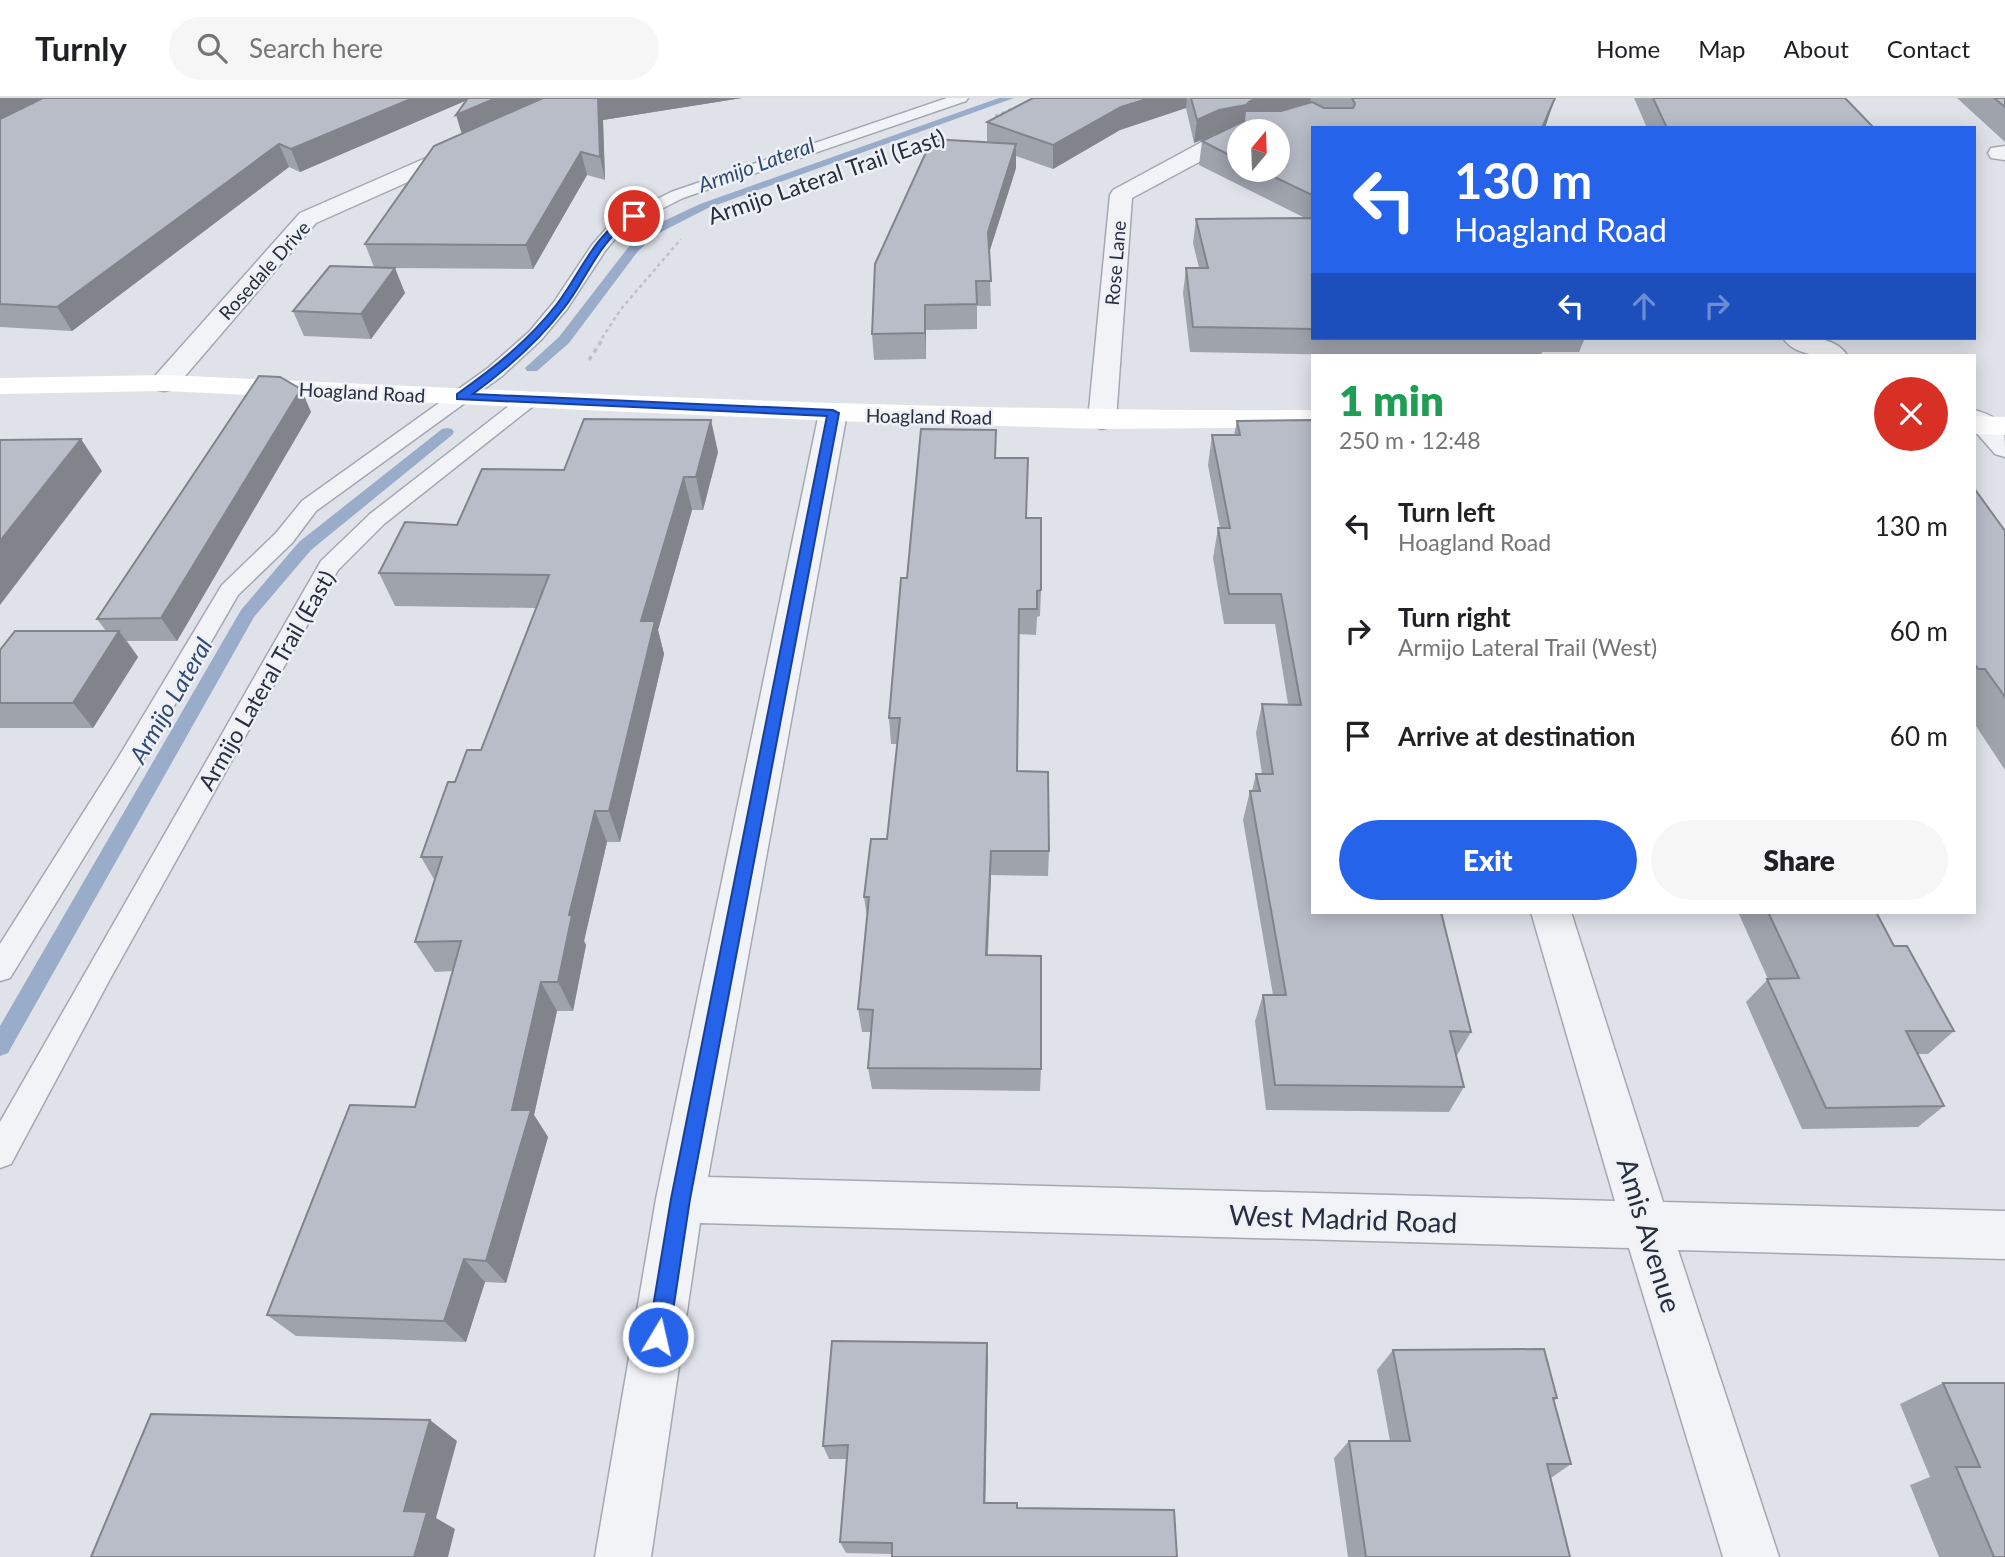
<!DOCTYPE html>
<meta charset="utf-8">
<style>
:root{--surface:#fff;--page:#f6f6f6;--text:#202124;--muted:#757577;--line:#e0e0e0;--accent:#2563eb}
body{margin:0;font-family:Lato,sans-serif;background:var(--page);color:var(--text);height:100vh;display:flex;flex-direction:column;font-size:26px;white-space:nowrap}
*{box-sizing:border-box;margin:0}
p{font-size:23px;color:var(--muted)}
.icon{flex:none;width:38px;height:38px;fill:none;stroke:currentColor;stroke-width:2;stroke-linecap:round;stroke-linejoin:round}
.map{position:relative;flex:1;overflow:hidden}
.side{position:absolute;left:1311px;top:256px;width:665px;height:560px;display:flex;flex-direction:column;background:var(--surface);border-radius:0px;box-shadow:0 4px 18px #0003}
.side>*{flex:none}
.top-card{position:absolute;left:1311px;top:28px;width:665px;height:214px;border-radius:0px;box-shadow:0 4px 18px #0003;background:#2563eb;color:#fff;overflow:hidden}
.needle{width:46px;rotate:19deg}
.buttons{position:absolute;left:1227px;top:21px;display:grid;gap:14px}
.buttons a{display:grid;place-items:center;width:63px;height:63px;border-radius:50%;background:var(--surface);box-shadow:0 4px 18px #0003;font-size:35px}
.pin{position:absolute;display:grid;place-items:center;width:60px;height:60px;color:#fff;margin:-30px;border:4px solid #fff;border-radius:50%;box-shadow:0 2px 7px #0007}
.me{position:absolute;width:77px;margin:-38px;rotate:9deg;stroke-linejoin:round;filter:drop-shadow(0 0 5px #0008)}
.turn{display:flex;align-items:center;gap:24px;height:147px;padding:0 28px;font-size:32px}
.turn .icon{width:91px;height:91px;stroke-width:2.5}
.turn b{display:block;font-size:49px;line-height:60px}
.lanes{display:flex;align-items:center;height:66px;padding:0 28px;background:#0003;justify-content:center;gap:35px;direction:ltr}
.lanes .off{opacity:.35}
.round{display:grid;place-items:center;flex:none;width:74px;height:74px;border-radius:37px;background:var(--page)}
.overview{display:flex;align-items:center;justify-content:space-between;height:119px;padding:0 28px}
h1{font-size:42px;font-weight:800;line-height:52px;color:#1e9e55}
.cta{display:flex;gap:14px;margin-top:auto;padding:14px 28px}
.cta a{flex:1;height:80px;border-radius:42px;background:var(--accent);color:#fff;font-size:28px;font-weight:800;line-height:80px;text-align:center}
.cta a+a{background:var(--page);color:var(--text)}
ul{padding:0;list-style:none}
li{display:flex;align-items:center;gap:21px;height:105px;padding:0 28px}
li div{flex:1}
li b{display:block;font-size:26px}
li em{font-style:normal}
header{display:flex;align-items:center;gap:42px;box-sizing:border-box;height:98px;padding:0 35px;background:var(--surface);border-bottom:2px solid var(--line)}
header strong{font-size:33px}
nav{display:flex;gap:38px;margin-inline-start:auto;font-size:24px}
.search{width:490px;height:63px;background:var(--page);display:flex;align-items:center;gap:18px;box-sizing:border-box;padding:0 24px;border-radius:38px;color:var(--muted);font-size:26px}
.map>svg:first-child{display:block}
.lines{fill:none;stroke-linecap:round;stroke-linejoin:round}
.stream{fill:#99acca;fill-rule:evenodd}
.lane-casing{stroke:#a4a8b3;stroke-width:3}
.street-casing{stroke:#a4a8b3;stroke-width:3}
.path-far1{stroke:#bdc0c7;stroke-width:2.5;stroke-dasharray:3.5 3.5;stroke-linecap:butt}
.path{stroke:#bdc0c7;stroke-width:3.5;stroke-dasharray:4.5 4.5;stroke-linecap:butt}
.lane{fill:#f2f3f7;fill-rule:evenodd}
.street{fill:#f2f3f7;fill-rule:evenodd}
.secondary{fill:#fff;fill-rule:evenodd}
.wall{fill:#9fa3ac;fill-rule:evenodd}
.shaded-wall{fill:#82848c}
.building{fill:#b9bdc8;stroke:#82848c;stroke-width:2}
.route{fill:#2563eb;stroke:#184099;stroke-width:2}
.labels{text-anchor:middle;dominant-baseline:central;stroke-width:5;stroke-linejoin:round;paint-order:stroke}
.far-street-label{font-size:19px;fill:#282e40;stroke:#eef1f6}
.far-water-label{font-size:21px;font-style:italic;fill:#314875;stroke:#eef1f6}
.street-label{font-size:23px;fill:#282e40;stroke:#eef1f6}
.water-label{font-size:24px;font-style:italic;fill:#314875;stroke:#eef1f6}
.near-street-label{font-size:28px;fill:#282e40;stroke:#eef1f6}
</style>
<header>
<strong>Turnly</strong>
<div class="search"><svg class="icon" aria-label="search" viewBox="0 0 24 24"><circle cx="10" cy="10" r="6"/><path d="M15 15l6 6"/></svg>Search here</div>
<nav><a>Home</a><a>Map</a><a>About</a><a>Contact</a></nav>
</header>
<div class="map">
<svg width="2005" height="1459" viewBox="0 0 2005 1459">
<rect width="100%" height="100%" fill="#dfe2e9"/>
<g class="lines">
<g class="stream">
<polygon points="999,0 1014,0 708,110 657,136 638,153 569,245 537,273 527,273 525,270 559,239 630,147 649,130 700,106"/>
<polygon points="447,330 452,331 454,334 452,337 311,452 254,519 8,955 0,958 0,928 241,512 299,444 442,331"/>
</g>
<defs>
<g id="lane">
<polygon points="947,0 968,0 966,3 683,100 624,130 605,153 567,211 541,242 502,278 316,413 292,445 238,497 136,674 10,880 0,883 0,846 118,660 222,487 276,435 302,403 488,270 529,234 554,204 592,147 612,124 671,94"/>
<polygon points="530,295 537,297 540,301 537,305 384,426 338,472 110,881 11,1066 0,1070 0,1024 321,463 370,416 523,297"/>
</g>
<g id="street">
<polygon points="1239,32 1246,33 1239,33 1239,45 1227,49 1132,100 1116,322 1112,328 1102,331 1092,328 1088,322 1110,97 1113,92 1211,39"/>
<polygon points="467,42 475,44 478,49 475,54 316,125 174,291 164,293 154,291 150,285 154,279 300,115"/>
<polygon points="2005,48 2005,62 1991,60 1988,55 1991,50"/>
<path d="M1783 240C1804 239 1834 237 1847 257 1827 258 1796 260 1783 240Z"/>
<polygon points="833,307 843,309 847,315 708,1079 1615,1103 1531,814 1571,814 1663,1104 2005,1113 2005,1161 1678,1152 1779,1459 1723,1459 1629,1150 700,1125 651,1459 595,1459 656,1101 819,315 823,309"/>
<path d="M1974 312C2005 320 2005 329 2005 359L1995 356 1974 332Z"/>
</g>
</defs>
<use href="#lane" class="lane-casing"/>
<use href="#street" class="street-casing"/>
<g class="path-far1">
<polyline points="995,18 1016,9"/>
<polyline points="602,240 621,211 681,141"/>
</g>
<polyline class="path" points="589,262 604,239"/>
<use href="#lane" class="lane"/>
<use href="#street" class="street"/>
<g class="secondary">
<path d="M164 277C547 294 929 314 1312 312V329L1102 331 833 323 164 293 0 296V280Z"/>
<polygon points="1974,318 2005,319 2005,337 1974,336"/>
</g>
</g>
<g class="wall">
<polygon points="0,0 742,0 603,22 605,82 587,77 533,171 391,170 405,195 371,241 304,238 293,213 374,169 365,146 462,36 467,2 300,74 289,69 72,233 0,229"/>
<path d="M1033 0H1554L1545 30H1312V240H1585L1579 254H1542L1541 257H1347L1190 254 1183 195 1186 170H1199L1193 145 1196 121 1305 120 1199 67 1202 43 1221 35 1194 45 1186 10 1120 32 1053 71 1016 58V70L989 155 991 208H977V231L926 232V261L874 262 872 236 987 44V24ZM1239 33 1278 72H1239Z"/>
<polygon points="1634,0 1845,0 1874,30 1647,30"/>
<polygon points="1957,0 2005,0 2005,44"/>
<polygon points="301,291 311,314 177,543 127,543 138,559 93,630 0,630 0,552 106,533 97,521"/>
<polygon points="1237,323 1471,934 1456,959 1464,989 1449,1014 1266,1012 1255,923 1263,897 1273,897 1243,722 1250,693 1252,693 1256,676 1262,676 1256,635 1262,606 1288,606 1275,526 1224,526 1213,460 1218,430 1220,430 1208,367 1212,337 1234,337"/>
<polygon points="718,354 703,412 692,412 658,532 664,556 620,744 607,744 584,843 586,847 573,913 557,913 534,1017 548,1039 506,1185 485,1184 466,1244 296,1238 267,1217 415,1009 453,873 435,874 415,844 435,783 421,759 455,684 481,652 536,510 395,508 379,475 457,427 564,372"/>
<polygon points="996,360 1026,420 1041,492 1040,518 1037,519 1036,537 1019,536 1017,673 1049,753 1048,778 991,777 988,857 1041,971 1040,993 872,991 868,970 871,934 862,934 858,911 867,819 864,799 887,741 897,646 891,646 889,620 907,480"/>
<polygon points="1974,390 2005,433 2005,672 1974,625"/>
<polygon points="1738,814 1876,814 1894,848 1954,933 1928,956 1917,956 1944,1008 1918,1029 1802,1031 1746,904 1768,881"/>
<polygon points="987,1245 985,1405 892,1456 846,1455 840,1444 847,1361 829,1361 823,1348"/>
<polygon points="1393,1252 1557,1300 1554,1303 1571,1366 1551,1380 1570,1459 1348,1459 1334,1360 1349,1343 1390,1343 1377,1272"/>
<polygon points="1943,1285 2005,1285 2005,1459 1939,1459 1910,1387 1930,1379 1900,1306"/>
</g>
<g class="shaded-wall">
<polygon points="0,0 56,0 0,29"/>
<polygon points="413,0 472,0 300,74 291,51"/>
<polygon points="496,0 553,0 463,40 456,17"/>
<polygon points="598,0 742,0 603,22 605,82 600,59"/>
<polygon points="1150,0 1187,0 1186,10 1120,32 1053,71 1053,47 1121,9"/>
<polygon points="1259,0 1311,0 1309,8 1246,25 1245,13 1242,30 1217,35 1194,45 1197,22 1219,12"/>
<polygon points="1555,0 1545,30 1542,30"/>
<polygon points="279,46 289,69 72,233 57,209"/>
<polygon points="1016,46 1016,70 988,158 988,134"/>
<polygon points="581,54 587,77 533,171 526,147"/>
<polygon points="395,170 405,195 371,241 361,216"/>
<polygon points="925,207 926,232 926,261 925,235"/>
<polygon points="301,291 311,314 177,543 161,520"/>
<polygon points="711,322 718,354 703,412 696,379"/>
<polygon points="81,341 102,373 0,507 0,443"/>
<polygon points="684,379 692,412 658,532 664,556 620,744 609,713 641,523"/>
<polygon points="119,533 138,559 93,630 73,605"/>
<polygon points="595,713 607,744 584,843 586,847 573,913 558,884 569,817"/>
<polygon points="991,753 991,777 986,881 986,857"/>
<polygon points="541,884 557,913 534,1017 548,1039 506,1185 486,1163 512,1012"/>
<polygon points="464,1161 485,1184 466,1244 444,1223"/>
<polygon points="987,1245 988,1261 985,1417 984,1405"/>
<polygon points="430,1322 457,1343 436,1420 455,1431 448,1459 414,1459 404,1413"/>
</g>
<g class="building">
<polygon points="43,0 413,0 291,51 279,46 57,209 0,206 0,21"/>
<polygon points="468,0 496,0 456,17"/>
<polygon points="543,0 599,0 598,0 600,59 581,54 526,147 365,146 434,48"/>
<polygon points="1033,0 1150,0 1121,9 1053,47 987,24"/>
<polygon points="1191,0 1259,0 1250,3 1246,7 1219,12 1197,22"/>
<polygon points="1352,0 1555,0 1542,30 1312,30 1312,97 1260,72 1278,72 1278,33 1239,33 1239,62 1202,43 1244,23 1245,13 1281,13 1312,4 1324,10 1353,10 1355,6"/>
<polygon points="1653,0 1845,0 1874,30 1667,30"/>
<polygon points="1994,0 2005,0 2005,9"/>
<polygon points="932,41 1016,46 988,134 991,183 976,183 977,206 925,207 925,235 872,236 875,166"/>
<polygon points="1312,120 1312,231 1193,229 1186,170 1208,170 1196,121"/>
<polygon points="330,168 395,170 361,216 293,213"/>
<polygon points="259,278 280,279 301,291 161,520 97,521"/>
<polygon points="584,321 711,322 696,379 684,379 641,523 655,523 609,713 595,713 569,817 572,817 558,884 541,884 512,1012 531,1012 486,1163 464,1161 444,1223 267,1217 350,1007 415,1009 461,843 415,844 442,759 421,759 448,684 455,684 467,652 481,652 549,477 379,475 405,424 457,427 482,371 564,372"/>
<polygon points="1312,322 1312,814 1441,814 1471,934 1450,933 1464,989 1275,987 1263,897 1286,897 1250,693 1260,693 1256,676 1273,676 1262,606 1301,607 1281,496 1229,496 1218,430 1230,430 1212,337 1240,337 1237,323"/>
<polygon points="921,331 996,332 995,360 1028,360 1026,420 1041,420 1041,492 1037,493 1037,511 1019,511 1017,673 1048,674 1049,753 991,753 986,857 1041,858 1041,971 868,970 873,912 858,911 869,799 864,799 871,741 887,741 900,620 889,620 901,480 907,480"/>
<polygon points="81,341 0,443 0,342"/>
<polygon points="1974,390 2005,433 2005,599 1985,571 1978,571 1974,565"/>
<polygon points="15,533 119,533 73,605 0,605 0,552"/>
<polygon points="1768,814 1876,814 1894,848 1907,848 1954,933 1906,933 1944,1008 1826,1010 1767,881 1799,880"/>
<polygon points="832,1243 987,1245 984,1405 1017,1405 1017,1410 1174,1412 1177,1459 892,1459 892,1445 840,1444 848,1347 823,1348"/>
<polygon points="1544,1251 1557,1300 1553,1300 1571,1366 1547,1366 1570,1459 1366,1459 1349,1343 1410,1343 1393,1252"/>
<polygon points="1943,1285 2005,1285 2005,1459 1994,1459 1956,1369 1980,1369"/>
<polygon points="151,1316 430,1322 404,1413 427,1414 414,1459 91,1459"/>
</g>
<path class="route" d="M631 116 639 118C633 123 626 125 621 130 596 151 584 185 564 210 539 243 507 271 473 296L833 312 839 315 690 1101 669 1239 666 1246 658 1249 651 1246 648 1239 671 1101 827 318 457 301V296C494 270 529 242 557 206 581 175 594 135 631 116Z"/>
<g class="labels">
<g class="far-street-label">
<text transform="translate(1115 165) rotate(-85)">Rose Lane</text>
<text transform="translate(264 172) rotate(-48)">Rosedale Drive</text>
<text transform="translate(362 294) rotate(3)">Hoagland Road</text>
<text transform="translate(929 318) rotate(1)">Hoagland Road</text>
</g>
<g class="far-water-label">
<text transform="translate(756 66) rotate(-20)">Armijo Lateral</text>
</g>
<g class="street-label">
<text transform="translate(826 78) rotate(-19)">Armijo Lateral Trail (East)</text>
<text transform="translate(266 582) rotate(-60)">Armijo Lateral Trail (East)</text>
</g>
<g class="water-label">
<text transform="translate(170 602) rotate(-60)">Armijo Lateral</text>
</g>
<g class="near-street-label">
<text transform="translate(1343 1120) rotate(2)">West Madrid Road</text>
<text transform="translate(1650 1137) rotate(73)">Amis Avenue</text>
</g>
</g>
</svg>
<div class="buttons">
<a><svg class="needle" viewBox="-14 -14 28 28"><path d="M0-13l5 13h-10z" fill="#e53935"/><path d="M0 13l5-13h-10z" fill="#757577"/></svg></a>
</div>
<div class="pin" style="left:634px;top:118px;background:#d93025"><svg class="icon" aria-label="arrive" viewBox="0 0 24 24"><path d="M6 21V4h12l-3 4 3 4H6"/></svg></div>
<svg class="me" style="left:658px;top:1239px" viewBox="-20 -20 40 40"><circle r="17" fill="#2563eb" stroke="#fff" stroke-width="3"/><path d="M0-11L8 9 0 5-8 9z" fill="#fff"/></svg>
<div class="top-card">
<div class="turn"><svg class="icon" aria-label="left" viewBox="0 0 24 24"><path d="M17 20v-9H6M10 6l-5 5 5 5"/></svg><div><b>130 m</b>Hoagland Road</div></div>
<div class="lanes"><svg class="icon" aria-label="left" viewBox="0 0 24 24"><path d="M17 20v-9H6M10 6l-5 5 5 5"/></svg><svg class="icon off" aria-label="ahead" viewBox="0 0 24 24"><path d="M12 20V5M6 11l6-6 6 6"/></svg><svg class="icon off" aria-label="right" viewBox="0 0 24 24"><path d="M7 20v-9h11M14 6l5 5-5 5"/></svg></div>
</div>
<section class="side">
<div class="overview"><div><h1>1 min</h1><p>250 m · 12:48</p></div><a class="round" style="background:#d93025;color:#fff"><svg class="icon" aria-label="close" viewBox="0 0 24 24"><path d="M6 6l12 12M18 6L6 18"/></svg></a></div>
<ul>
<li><svg class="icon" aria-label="left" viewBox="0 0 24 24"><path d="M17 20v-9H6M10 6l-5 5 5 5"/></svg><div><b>Turn left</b><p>Hoagland Road</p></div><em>130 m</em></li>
<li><svg class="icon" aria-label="right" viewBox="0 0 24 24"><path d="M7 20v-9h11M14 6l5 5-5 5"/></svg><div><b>Turn right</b><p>Armijo Lateral Trail (West)</p></div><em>60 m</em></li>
<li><svg class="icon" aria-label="arrive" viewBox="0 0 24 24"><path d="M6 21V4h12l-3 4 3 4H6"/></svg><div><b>Arrive at destination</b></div><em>60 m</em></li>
</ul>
<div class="cta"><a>Exit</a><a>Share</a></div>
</section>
</div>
